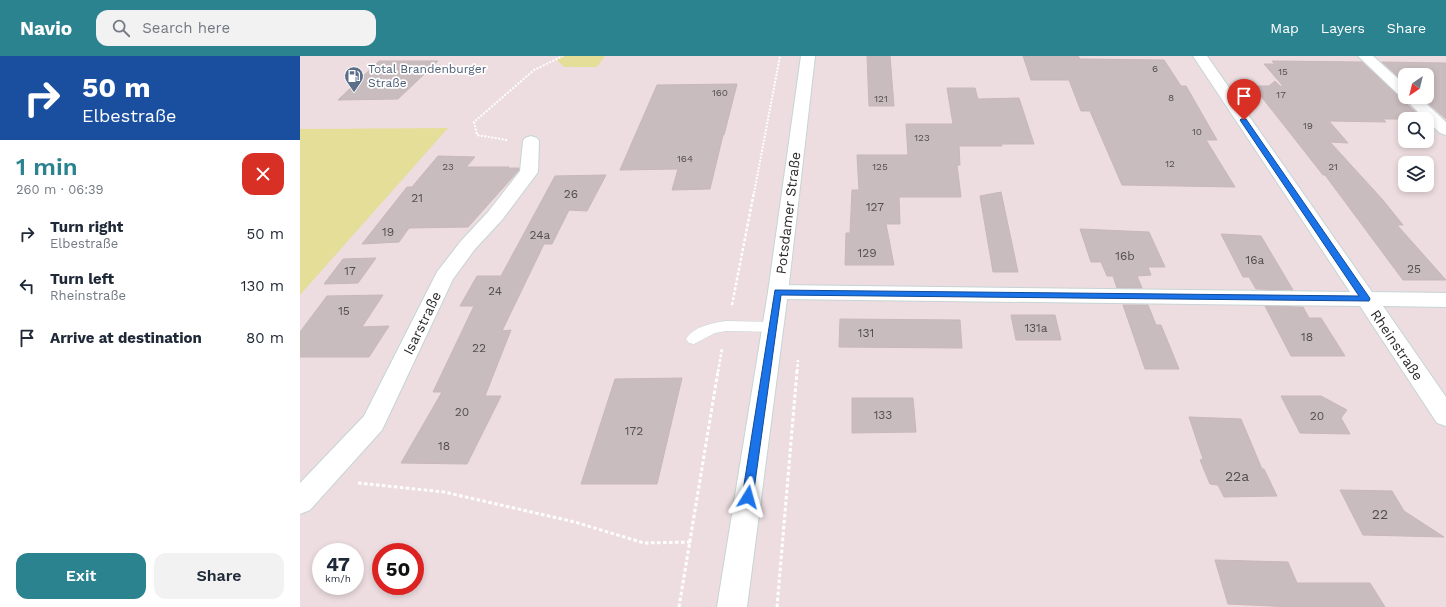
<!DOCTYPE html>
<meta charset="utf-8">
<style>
:root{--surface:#fff;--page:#f2f2f3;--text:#1f2937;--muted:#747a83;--accent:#2c8390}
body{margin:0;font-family:"Work Sans",sans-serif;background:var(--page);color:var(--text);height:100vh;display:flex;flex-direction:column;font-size:15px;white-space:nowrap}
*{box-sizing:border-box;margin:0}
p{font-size:13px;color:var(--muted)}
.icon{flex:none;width:22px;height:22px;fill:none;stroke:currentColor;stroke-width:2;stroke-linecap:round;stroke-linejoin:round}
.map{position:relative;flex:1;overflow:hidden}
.sheet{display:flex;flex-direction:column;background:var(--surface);width:300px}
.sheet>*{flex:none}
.hud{background:#1a4fa0;color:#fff;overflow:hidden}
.needle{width:26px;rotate:215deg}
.tools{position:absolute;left:1098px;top:12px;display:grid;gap:8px}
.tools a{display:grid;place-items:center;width:36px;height:36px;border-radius:8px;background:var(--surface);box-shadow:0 2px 6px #0003;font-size:20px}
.speed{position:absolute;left:12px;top:487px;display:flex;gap:8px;font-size:20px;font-weight:700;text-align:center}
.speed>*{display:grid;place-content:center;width:52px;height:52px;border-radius:50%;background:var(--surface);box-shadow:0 2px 6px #0003;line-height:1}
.speed small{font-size:10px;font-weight:400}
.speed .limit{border:6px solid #d22;background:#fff;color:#111}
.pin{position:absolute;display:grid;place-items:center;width:34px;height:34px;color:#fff;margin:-41px -17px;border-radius:50% 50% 50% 0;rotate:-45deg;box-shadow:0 0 4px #0007}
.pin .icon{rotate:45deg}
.me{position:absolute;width:44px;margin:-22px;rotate:8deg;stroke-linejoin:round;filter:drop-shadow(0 0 3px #0008)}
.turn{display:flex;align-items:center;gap:14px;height:84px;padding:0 16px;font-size:18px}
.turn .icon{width:52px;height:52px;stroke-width:2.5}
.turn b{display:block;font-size:28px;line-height:34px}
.round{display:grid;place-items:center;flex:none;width:42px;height:42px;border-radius:12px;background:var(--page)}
.headline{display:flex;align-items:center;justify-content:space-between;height:68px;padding:0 16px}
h1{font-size:24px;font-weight:600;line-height:30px;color:var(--accent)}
.primary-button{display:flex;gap:8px;margin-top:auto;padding:8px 16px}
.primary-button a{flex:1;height:46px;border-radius:12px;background:var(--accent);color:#fff;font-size:16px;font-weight:600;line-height:46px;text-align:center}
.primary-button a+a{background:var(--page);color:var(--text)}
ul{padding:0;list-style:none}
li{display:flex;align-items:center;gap:12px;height:52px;padding:0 16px}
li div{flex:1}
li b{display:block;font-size:15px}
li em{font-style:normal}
header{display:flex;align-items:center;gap:24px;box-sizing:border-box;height:56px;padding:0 20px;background:var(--accent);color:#fff}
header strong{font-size:19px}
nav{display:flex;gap:22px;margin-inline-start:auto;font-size:14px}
.search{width:280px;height:36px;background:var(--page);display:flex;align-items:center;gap:10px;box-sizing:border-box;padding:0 14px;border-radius:12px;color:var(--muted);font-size:15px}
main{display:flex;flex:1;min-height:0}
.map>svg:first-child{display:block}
.green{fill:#e5de99}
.building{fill:#c9bcbe;stroke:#c9b7b9}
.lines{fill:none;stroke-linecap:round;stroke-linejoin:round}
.service-casing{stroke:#c6d4d5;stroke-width:1}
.minor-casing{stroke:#c6d4d5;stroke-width:2}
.secondary-casing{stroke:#c6d4d5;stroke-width:2}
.path-far2{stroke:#fff;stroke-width:2;stroke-dasharray:2 1.5;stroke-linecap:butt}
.path-far1{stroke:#fff;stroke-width:2.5;stroke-dasharray:3 2;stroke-linecap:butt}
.path{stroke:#fff;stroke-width:3;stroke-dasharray:3.5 2.5;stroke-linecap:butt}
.service{fill:#fff;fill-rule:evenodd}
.minor{fill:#fff;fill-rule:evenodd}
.secondary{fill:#fff;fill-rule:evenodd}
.route{fill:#1a73e8;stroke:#114b97}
.labels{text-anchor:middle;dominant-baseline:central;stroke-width:3.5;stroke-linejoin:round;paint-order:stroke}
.far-number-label{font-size:10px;fill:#524f50}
.far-service-label{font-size:12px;fill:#4e5e75;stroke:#fff;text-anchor:start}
.number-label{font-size:12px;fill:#524f50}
.street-label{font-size:14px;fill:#2b2b2b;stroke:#fff}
.near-number-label{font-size:14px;fill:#524f50}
</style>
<header>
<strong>Navio</strong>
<div class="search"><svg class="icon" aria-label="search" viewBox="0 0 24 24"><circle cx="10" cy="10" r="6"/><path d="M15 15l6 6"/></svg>Search here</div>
<nav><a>Map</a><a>Layers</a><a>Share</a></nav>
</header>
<main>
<section class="sheet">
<div class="hud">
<div class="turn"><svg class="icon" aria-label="right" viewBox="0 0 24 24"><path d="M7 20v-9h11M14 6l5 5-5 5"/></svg><div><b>50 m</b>Elbestraße</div></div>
</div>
<div class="headline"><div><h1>1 min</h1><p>260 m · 06:39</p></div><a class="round" style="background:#d93025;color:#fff"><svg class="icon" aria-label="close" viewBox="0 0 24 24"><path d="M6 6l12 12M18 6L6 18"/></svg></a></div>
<ul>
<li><svg class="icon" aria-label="right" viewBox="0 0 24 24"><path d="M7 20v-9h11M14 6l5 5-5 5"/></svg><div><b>Turn right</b><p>Elbestraße</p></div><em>50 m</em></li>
<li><svg class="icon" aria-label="left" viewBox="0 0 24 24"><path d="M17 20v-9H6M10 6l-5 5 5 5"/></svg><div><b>Turn left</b><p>Rheinstraße</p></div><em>130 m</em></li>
<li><svg class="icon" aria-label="arrive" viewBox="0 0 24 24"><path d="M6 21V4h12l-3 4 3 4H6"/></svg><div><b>Arrive at destination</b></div><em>80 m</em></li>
</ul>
<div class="primary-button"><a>Exit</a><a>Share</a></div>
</section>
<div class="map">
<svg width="1146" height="551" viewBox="0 0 1146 551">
<rect width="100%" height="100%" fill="#eddde0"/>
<g class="green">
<polygon points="263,0 305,0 297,11 264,11 257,4"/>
<polygon points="148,72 0,239 0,73"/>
</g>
<g class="building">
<polygon points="567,0 590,0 594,50 569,50"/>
<polygon points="723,0 778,0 780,3 864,4 881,30 886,30 917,84 906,84 935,131 822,129 790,55 781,55 769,24 731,24"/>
<polygon points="79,5 138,5 98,43 38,44"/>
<polygon points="972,5 1062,6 1123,63 1083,63 1086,66 1029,65 1048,87 1030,86 1082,143 1103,169 1097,169 1146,224 1103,224 1025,119 1023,119 953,30 969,30 975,25 980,30 983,30 964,8 975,8"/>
<polygon points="1082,6 1146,7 1146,63 1121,41 1127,41 1127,19 1105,19 1105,27"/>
<polygon points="437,28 424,79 423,79 410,133 372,134 378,113 320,114 357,29"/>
<polygon points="647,32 675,32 678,43 719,42 734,88 701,88 702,90 659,90 660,109 657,109 661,141 599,141 600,168 586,168 594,209 545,209 546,177 550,177 552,134 559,134 557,99 608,99 606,68 653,68"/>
<polygon points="138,100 175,101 166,111 209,111 208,112 219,112 219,114 168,171 109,172 99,186 62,188 107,131 112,131"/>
<polygon points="306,119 287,155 269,154 252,188 244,188 202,275 211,274 185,340 201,340 167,408 101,407 142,336 133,336 174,250 160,250 177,220 201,220 255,120"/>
<polygon points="701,136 718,216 693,216 680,140"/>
<polygon points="780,173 849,176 865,211 848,211 851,219 837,220 842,232 817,232 813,220 807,220 801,206 791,206"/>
<polygon points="921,178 961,180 993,234 956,233 949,221 943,221"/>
<polygon points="76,202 58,227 24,228 43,203"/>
<polygon points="83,239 62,271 89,270 69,301 0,301 0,276 27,240"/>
<polygon points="823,249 848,249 856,269 861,269 879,313 845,313"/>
<polygon points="965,250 1003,251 1009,262 1021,262 1045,300 991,300"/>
<polygon points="711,259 755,259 761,284 716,284"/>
<polygon points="540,263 660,264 662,292 539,291"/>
<polygon points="382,322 357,428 281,428 315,323"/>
<polygon points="981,340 1021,340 1047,354 1041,362 1050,378 1000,377"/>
<polygon points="552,342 613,342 616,376 552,377"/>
<polygon points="889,361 941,363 962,413 964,413 977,440 924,441 918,429 910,428 900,404 903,403"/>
<polygon points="1040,434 1092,435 1104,455 1144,481 1063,479"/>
<polygon points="915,504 988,506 997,527 1070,527 1085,551 993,551 928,548"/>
</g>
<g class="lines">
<defs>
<path id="service" d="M426 265 472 266 477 267 479 271 477 275 472 276 426 275 415 277 394 288 389 287 386 283C394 270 413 267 426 265Z"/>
<g id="minor">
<polygon points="893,0 907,0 1072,236 1146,237 1146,251 1083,250 1146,341 1146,370 1137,367 1060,250 478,243 471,241 468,236 471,231 478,229 1050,236"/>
<polygon points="1058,0 1073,0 1105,29 1105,41 1119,41 1146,66 1146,79 1140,77 1127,65 1127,63 1125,63 1103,41 1100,40"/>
<polygon points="231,80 237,82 239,85 238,116 202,164 175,193 153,223 82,374 10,454 0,458 0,427 64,360 137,216 161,185 188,156 220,115 223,85 225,82"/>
</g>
<polygon id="secondary" points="501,0 515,0 488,236 447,551 417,551 468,236"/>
</defs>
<use href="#service" class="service-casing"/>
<use href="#minor" class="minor-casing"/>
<use href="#secondary" class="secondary-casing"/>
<g class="path-far2">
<polyline points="207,84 177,79 174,66 234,14 263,0"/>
<polyline points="454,137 480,0"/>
</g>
<g class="path-far1">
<polyline points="432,249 454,136"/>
<polyline points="418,316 422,293"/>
<polyline points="497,316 498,304"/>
</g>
<g class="path">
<polyline points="58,427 144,436 275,466 344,487 391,486"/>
<polyline points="379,551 418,315"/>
<polyline points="477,551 497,315"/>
</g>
<use href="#service" class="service"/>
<use href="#minor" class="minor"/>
<use href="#secondary" class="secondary"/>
</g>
<polygon class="route" points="941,63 946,63 1069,241 1070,243 1069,245 481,239 453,441 452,444 448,445 444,444 442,441 475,234 1059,240 940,64"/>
<defs>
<symbol id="fuel-pin" viewBox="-11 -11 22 30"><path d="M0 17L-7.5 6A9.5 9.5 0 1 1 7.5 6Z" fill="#5c6f8a" stroke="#fff"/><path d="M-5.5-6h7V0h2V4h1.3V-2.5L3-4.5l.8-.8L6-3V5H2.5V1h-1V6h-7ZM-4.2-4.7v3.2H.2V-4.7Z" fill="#fff"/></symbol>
</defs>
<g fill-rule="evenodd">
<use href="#fuel-pin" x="43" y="9" width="22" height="30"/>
</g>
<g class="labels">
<g class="far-number-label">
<text x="855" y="12">6</text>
<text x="983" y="15">15</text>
<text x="420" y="36">160</text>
<text x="981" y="38">17</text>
<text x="871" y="41">8</text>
<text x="581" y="42">121</text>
<text x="1008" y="69">19</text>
<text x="897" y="75">10</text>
<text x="622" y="81">123</text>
<text x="385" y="102">164</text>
<text x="870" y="107">12</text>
<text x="148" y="110">23</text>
<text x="580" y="110">125</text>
<text x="1033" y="110">21</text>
</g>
<g class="far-service-label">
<text x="68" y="13">Total Brandenburger<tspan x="68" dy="14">Straße</tspan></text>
</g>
<g class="number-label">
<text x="271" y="138">26</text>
<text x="117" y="142">21</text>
<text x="575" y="151">127</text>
<text x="88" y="176">19</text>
<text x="240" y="179">24a</text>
<text x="567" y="197">129</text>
<text x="825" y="200">16b</text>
<text x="955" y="204">16a</text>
<text x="1114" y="213">25</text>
<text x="50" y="215">17</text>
<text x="195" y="235">24</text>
<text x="44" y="255">15</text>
<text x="736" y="272">131a</text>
<text x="566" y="277">131</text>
<text x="1007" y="281">18</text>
<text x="179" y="292">22</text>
<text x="162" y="356">20</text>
<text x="583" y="359">133</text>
<text x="1017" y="360">20</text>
<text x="334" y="375">172</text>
<text x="144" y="390">18</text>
</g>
<g class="street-label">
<text transform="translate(488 157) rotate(-83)">Potsdamer Straße</text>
<text transform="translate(122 267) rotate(-64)">Isarstraße</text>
<text transform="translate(1097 289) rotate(56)">Rheinstraße</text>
</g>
<g class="near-number-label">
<text x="937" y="420">22a</text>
<text x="1080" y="458">22</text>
</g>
</g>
</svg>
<div class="tools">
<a><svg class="needle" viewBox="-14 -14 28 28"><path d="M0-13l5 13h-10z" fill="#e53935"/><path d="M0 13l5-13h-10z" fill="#747a83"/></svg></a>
<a><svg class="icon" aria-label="search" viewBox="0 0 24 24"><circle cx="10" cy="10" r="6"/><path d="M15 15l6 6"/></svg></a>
<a><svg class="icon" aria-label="layers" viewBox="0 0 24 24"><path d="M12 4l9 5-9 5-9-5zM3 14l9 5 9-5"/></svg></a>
</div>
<div class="speed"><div>47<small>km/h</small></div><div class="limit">50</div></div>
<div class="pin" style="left:944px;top:64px;background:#d93025"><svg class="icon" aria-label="arrive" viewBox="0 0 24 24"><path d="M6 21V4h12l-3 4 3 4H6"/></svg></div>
<svg class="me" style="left:448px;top:441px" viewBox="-20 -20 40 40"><path d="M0-17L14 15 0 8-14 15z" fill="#1a73e8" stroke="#fff" stroke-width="4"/></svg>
</div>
</main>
